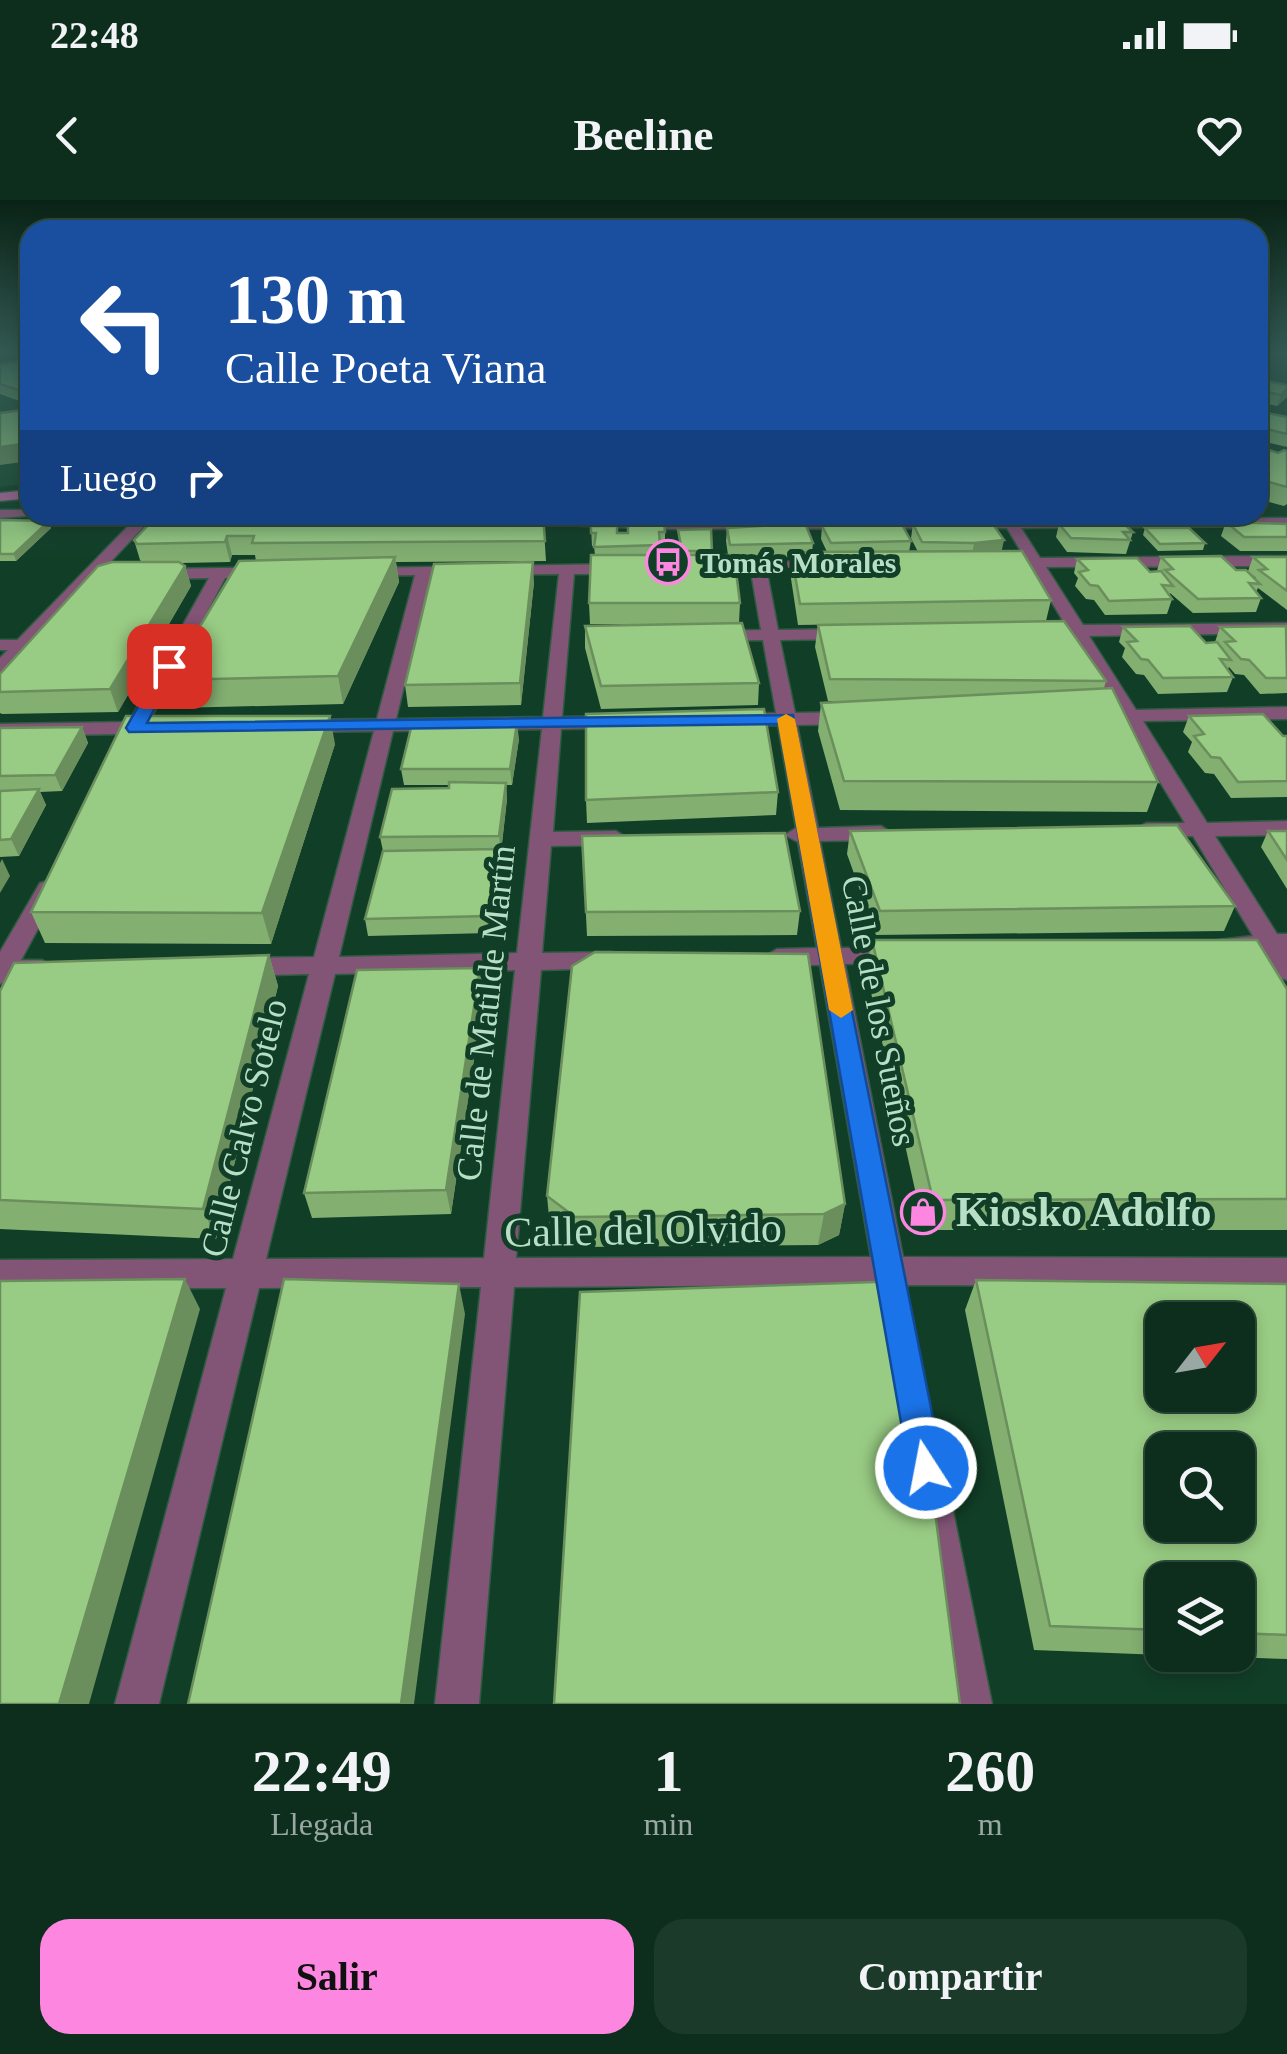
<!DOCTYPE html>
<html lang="es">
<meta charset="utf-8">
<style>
:root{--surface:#0d2e1d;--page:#1b3a2a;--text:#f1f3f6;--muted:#9aa8a4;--line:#2d4a3b;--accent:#fd86e1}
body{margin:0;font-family:"Times New Roman",serif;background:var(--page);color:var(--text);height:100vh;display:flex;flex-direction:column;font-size:38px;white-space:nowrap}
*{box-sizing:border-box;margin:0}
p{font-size:32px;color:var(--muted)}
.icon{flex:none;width:55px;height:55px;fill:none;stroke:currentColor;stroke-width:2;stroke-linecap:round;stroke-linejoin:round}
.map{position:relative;height:1504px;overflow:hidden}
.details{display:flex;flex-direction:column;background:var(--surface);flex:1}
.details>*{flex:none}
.guide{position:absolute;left:20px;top:20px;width:1248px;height:305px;border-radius:30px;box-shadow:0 5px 15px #0003,0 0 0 2px var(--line);background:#1a4fa0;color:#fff;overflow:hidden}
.needle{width:65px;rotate:59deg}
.fabs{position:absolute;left:1145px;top:1102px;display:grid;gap:20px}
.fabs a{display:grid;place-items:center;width:110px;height:110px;border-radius:20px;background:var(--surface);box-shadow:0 5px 15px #0003,0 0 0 2px var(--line);font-size:50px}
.pin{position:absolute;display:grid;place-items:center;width:85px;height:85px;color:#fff;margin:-42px;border-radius:20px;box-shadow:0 5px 15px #0006}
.me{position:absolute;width:110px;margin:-55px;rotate:349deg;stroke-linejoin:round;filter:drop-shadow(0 0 8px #0008)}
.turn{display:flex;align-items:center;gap:35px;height:210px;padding:0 40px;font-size:45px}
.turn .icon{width:130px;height:130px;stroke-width:2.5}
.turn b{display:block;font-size:70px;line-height:85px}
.then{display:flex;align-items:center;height:95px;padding:0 40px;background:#0003;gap:20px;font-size:38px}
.eta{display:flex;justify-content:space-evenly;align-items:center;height:170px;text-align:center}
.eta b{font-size:60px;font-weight:700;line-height:70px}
.button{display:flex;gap:20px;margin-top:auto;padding:20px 40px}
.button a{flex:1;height:115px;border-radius:30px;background:var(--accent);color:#111;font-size:40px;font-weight:700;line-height:115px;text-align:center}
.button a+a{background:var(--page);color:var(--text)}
.status{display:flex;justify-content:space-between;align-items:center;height:70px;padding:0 50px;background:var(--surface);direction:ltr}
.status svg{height:28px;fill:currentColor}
header{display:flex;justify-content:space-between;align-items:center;height:130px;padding:0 40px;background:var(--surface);font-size:45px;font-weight:700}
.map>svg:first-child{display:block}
.built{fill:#194b31}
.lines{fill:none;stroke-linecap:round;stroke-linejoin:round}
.pedestrian-casing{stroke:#2f5b43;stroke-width:3}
.minor-casing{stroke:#2f5b43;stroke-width:3}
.secondary-casing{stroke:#2f5b43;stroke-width:3}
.pedestrian{fill:#825476;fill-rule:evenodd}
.minor{fill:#825476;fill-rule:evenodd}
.secondary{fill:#ac649a;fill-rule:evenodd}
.wall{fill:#83af71}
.shaded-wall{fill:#6a8e5c}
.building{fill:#98cb83;stroke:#6a8e5c;stroke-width:2.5;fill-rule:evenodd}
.route{fill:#1a73e8;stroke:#114b97;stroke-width:2.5}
.slow{fill:#f59e0b}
.labels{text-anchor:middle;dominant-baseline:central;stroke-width:10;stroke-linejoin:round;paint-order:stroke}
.far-poi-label{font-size:30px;font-weight:bold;fill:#b7dfc5;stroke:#113e27;text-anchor:start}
.street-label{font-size:35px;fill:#b7dfc5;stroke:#113e27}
.near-poi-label{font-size:42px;font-weight:bold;fill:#b7dfc5;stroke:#113e27;text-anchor:start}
.near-street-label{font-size:42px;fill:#b7dfc5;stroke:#113e27}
</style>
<div class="status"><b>22:48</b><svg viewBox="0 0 49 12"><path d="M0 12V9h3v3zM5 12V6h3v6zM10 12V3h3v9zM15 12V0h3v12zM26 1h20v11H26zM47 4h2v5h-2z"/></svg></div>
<header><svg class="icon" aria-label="back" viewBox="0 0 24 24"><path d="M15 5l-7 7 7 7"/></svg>Beeline<svg class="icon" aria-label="heart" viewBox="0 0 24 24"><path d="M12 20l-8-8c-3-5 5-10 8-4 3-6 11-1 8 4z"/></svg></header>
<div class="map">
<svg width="1287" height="1504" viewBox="0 0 1287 1504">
<rect width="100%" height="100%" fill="#113e27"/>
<polygon class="built" points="30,166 30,283 0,287 0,170"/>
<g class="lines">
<defs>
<polygon id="pedestrian" points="0,440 23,440 32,445 23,450 0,450"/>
<g id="minor">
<polygon points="0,310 30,310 30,315 36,315 0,318"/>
<polygon points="81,315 262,315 255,319 151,319 6,472 0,473 0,458 135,319 88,319"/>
<polygon points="511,315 665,321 1287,318 1287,326 1021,328 1040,358 1287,356 1287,366 1046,367 1083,425 1287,423 1287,433 1089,436 1136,510 1287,507 1287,519 1143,521 1207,623 1287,621 1287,635 1215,636 1277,734 1287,734 1287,780 1278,777 1263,752 1218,752 1215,746 1218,740 1253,736 1193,636 1146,637 1135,630 1146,623 1185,623 1123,521 1092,522 1082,516 1092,510 1117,510 1072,436 1040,436 1031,431 1040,426 1066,426 1031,367 997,368 989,363 997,358 1025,358 1007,328 665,329 512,323 505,319"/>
<path d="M822 361 828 363V369L767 372 778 430 850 429 859 434 850 439 780 440 795 513 852 512 862 518 852 524 797 525 818 628 881 626 892 633 881 640 820 641 841 748 902 747 915 755 902 763 845 764 903 1057 1287 1058V1086L908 1085 904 1095 892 1100 880 1095 876 1085 514 1087 479 1504H435L481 1087 259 1088 159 1504H115L226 1088H0V1060L233 1059 309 774 237 776 224 767 237 758 314 757 374 531 297 532 287 526 297 520 377 519 415 375 367 376 359 371 361 368 622 364 630 369 622 374H574L562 517 617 516 627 522 617 528 561 529 553 632 616 631 627 638 616 645 551 646 542 753 612 752 625 760 612 768 541 770 516 1058 871 1057 820 765H777L764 757 777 749 817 748 798 642 785 635 796 628 778 525 732 526 722 520 732 514 776 513 763 440 715 441 706 436 715 431 761 430 751 372 702 373 694 368 702 363ZM559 374 543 517 396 519 431 375ZM542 529 517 753 339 757 393 531ZM515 770 484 1058 266 1059 335 774Z"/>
<polygon points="220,368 262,368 270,373 262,378 225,378 149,522 159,524 159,532 143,534 137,543 130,545 120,539 123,534 0,536 0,524 129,522 209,378 157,379 149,374 157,369"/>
<polygon points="48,681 60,688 21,760 42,760 55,769 42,778 11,778 0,784 0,752 40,683"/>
<polygon points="930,1272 943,1278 949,1291 992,1504 948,1504 911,1291 917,1278"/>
</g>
<polygon id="secondary" points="30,290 30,298 0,301 0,293"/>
</defs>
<use href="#pedestrian" class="pedestrian-casing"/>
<use href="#minor" class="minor-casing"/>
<use href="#secondary" class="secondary-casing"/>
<use href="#pedestrian" class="pedestrian"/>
<use href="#minor" class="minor"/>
<use href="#secondary" class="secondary"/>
</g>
<g class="wall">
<polygon points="30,164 30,201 25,203 0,194 0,165"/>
<polygon points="1258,179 1287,197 1277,206 1258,202"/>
<polygon points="1258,211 1287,217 1287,247 1258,240"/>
<polygon points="1258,246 1278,253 1287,251 1287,304 1284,306 1258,299"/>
<polygon points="543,315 546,361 396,362 399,382 343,504 176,508 168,480 256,361 255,355 232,355 230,362 181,363 185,366 191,386 118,512 2,514 0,513 0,474 142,362 140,360 134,340"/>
<polygon points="0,320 49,321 51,328 16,361 0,361"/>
<polygon points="1226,322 1287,324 1287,351 1240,351 1221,336"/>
<polygon points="913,324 1002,352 1051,400 1046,421 798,425 790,372 791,357 735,358 740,403 739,423 759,483 758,505 601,509 585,448 585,426 697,424 590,424 589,403 595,355 594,346 592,346 591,326 617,333 665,332 665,346 660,346 660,355 681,355 678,330 711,329 712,355 728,355 726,341 727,328 813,343 812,352 827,352 821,339 822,326 911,341 909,352 918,352 911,338"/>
<polygon points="1059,324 1133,332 1126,354 1067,352 1056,337"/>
<polygon points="1145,328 1205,343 1203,350 1158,351 1143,335"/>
<polygon points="1161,357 1236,370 1255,379 1256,378 1248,371 1253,357 1287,357 1287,410 1258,388 1256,392 1261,398 1256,412 1193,413 1170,393 1169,396 1172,399 1167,414 1105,415 1094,400 1086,399 1075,386 1078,378 1074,373 1077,359 1150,372 1157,371"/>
<polygon points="534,382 521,505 408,507 405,485"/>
<polygon points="818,425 1106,481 1104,488 1158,582 1147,612 840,610 818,531 821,503 844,501 828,501 815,447"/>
<polygon points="1287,426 1287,493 1260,494 1244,475 1235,474 1229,467 1228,469 1233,477 1227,492 1158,494 1144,475 1136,474 1122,457 1125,448 1119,442 1123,427 1206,443 1215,442 1220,427"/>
<polygon points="1189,516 1287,536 1287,597 1231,598 1214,574 1205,573 1188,552 1192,542 1183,532"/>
<polygon points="82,527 88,543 62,591 40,592 46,605 19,656 0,657 0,528"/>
<polygon points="519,539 512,585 506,585 507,599 501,652 498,652 499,666 490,733 368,736 365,719 383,651 380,637 449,588 449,585 404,585 401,569"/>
<polygon points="335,544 271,744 45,743 31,712"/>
<polygon points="778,592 776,615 587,623 586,600"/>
<polygon points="850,631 1235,706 1224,731 876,735 847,654"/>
<polygon points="1268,631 1287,631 1287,689 1261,647"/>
<polygon points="582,636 800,711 797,735 587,736"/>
<polygon points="872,740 1287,789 1287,1030 924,1030 866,770"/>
<polygon points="269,755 278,786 216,1039 0,1029 0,791"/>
<polygon points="480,768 484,792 451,1014 312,1018 304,993"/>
<polygon points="547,996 845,1004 839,1035 818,1045 577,1047 550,1027"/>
<polygon points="976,1080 1287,1084 1287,1459 1171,1455 1238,1455 1238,1380 1162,1380 1162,1455 1034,1450 965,1110"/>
</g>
<g class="shaded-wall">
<polygon points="30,189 30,201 25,203 21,191"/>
<polygon points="1287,189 1287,197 1277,206 1281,195"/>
<polygon points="30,243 30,261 0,265 0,247"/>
<polygon points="49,321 51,328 16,361 14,354"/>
<polygon points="227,336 232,355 230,362 225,342"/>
<polygon points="1004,340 1001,354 972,356 974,343"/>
<polygon points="395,357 399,382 343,504 338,476"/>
<polygon points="533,362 534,382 521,505 520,483"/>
<polygon points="185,366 191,386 118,512 110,489"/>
<polygon points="330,516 335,544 271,744 262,713"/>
<polygon points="517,523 519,539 512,585 510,569"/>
<polygon points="82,527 88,543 62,591 55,575"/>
<polygon points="506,583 507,599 501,652 499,636"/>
<polygon points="39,589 46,605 19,656 11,639"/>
<polygon points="497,649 499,666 490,733 488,716"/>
<polygon points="2,659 10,676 0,693 0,663"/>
<polygon points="269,755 278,786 216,1039 203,1009"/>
<polygon points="480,768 484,792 451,1014 446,990"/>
<polygon points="845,1004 839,1035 818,1045 824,1014"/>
<polygon points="185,1079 200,1109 89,1504 59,1504"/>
<polygon points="459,1084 465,1114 414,1504 401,1504"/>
</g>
<g class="building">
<polygon points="19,161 30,164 30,189 21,191 0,184 0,165"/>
<polygon points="1258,179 1287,185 1287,189 1281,195 1258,190"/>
<polygon points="30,209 30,243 0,247 0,213"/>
<polygon points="1258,211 1287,217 1287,234 1258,227"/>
<polygon points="1258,246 1278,253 1284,250 1287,251 1287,287 1258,279"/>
<polygon points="279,315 543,315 545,341 252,343 254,336 227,336 225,342 137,344 134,340 153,320"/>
<polygon points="0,320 49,321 14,354 0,354"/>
<polygon points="990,320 1004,340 974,343 922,342 913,324"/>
<polygon points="900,321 911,341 831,343 822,326"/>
<polygon points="1226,322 1287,324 1287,337 1244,337"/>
<polygon points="664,323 665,332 659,332 660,345 594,347 596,333 591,333 591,326 617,326 617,333 628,333 628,325"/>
<polygon points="805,323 813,343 730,345 727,328"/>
<polygon points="1123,323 1133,332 1123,332 1130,340 1071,338 1059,324"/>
<polygon points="1145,328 1189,328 1205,343 1160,344"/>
<polygon points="711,329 712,351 682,351 678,330"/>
<polygon points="1022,351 1051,400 800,404 791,352"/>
<polygon points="591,355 734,355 740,403 589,403"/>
<polygon points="1221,356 1236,370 1246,370 1260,384 1249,383 1261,398 1198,399 1165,370 1173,369 1161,357"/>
<polygon points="395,357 338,476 168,480 239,361"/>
<polygon points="1253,357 1287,357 1287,391 1259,370 1267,369"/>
<polygon points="1137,358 1150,372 1161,371 1173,386 1162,385 1172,399 1109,401 1098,386 1090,385 1079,372 1088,370 1077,359"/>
<polygon points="112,362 179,362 185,366 110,489 0,492 0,474 98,366"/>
<polygon points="533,362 520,483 405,485 434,364"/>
<polygon points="1064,421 1106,481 830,479 818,425"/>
<polygon points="742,423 759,483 601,486 585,426"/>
<polygon points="1190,426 1206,443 1217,442 1231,460 1220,459 1233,477 1163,478 1148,460 1141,459 1127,442 1137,441 1123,427"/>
<polygon points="1286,426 1287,478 1266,478 1249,460 1241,459 1225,442 1235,441 1220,427"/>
<polygon points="1112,488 1158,582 844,581 821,503"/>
<polygon points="764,509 778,592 586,600 586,514"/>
<polygon points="1263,514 1283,536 1287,536 1287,581 1238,582 1220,558 1211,557 1194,536 1204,534 1189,516"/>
<polygon points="126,516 330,516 262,713 31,712"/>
<polygon points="517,523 510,569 401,569 412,524"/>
<polygon points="82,527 55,575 0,576 0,528"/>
<polygon points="449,582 506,583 499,636 380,637 392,589 449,588"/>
<polygon points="39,589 11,639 0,640 0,591"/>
<polygon points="1177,625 1235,706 880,711 850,631"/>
<polygon points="1268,631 1287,631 1287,660"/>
<polygon points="785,633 800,711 586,712 582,636"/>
<polygon points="497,649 488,716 365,719 383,651"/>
<polygon points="872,740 1257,740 1287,789 1287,999 933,1000"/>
<polygon points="595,752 808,754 845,1004 824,1014 575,1017 547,996 572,766"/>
<polygon points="269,755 203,1009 0,1000 0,791 14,763"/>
<polygon points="480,768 446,990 304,993 357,770"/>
<polygon points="185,1079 59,1504 0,1504 0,1081"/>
<polygon points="284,1079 459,1084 401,1504 188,1504"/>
<path d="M976 1080 1287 1084V1435L1238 1433V1380H1162V1430L1050 1426ZM1162 1120H1238V1195H1162ZM1162 1250H1238V1325H1162Z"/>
<polygon points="905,1081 960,1504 554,1504 580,1092"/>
</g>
<linearGradient id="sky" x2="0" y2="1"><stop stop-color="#092215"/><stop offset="0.42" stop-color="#325852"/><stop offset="1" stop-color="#325852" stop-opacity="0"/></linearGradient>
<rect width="1287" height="362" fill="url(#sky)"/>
<polygon class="route" points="169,461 177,466 147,523 793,515 943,1268 938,1280 926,1285 914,1280 909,1268 779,524 129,532 126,528 161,466"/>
<polygon class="slow" points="786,514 795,519 853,810 841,818 829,810 777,519"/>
<defs>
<symbol id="bus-ring" viewBox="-11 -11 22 22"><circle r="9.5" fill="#113e27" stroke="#fd86e1" stroke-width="1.5"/><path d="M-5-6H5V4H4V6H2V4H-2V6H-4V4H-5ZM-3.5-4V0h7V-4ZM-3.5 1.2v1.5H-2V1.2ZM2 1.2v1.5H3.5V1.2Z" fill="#fd86e1"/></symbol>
<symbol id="shop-ring" viewBox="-11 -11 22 22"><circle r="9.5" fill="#113e27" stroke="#fd86e1" stroke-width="1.5"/><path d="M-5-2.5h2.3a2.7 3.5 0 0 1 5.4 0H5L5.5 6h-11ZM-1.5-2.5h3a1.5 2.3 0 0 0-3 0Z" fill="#fd86e1"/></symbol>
</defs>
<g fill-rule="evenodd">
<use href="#bus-ring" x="643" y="337" width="50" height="50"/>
<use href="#shop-ring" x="898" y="987" width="50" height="50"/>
</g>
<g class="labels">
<g class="far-poi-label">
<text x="700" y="362">Tomás Morales</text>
</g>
<g class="street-label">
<text transform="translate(879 811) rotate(79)">Calle de los Sueños</text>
<text transform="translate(486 813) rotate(-84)">Calle de Matilde Martín</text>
<text transform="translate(244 928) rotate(-76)">Calle Calvo Sotelo</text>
</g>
<g class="near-poi-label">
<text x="956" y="1012">Kiosko Adolfo</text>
</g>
<g class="near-street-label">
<text transform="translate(643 1030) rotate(-1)">Calle del Olvido</text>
</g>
</g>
</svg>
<div class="fabs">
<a><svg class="needle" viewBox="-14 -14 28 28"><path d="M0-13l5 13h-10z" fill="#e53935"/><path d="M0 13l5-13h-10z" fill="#9aa8a4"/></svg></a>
<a><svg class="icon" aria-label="search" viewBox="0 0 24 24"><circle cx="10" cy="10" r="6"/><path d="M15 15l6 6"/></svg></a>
<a><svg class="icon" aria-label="layers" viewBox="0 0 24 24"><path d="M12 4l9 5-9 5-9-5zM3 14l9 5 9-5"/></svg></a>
</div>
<div class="pin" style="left:169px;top:466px;background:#d93025"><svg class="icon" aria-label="arrive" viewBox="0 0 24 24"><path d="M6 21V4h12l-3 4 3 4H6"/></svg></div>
<svg class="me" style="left:926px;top:1268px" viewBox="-20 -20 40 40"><circle r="17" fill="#1a73e8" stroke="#fff" stroke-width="3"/><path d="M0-11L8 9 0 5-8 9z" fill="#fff"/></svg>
<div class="guide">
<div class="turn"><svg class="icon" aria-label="left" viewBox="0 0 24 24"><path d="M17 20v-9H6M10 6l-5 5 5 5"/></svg><div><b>130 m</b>Calle Poeta Viana</div></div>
<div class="then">Luego<svg class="icon" aria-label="right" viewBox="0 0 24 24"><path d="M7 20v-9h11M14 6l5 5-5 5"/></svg></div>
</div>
</div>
<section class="details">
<div class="eta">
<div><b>22:49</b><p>Llegada</p></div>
<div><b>1</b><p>min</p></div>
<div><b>260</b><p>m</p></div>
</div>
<div class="button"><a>Salir</a><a>Compartir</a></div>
</section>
